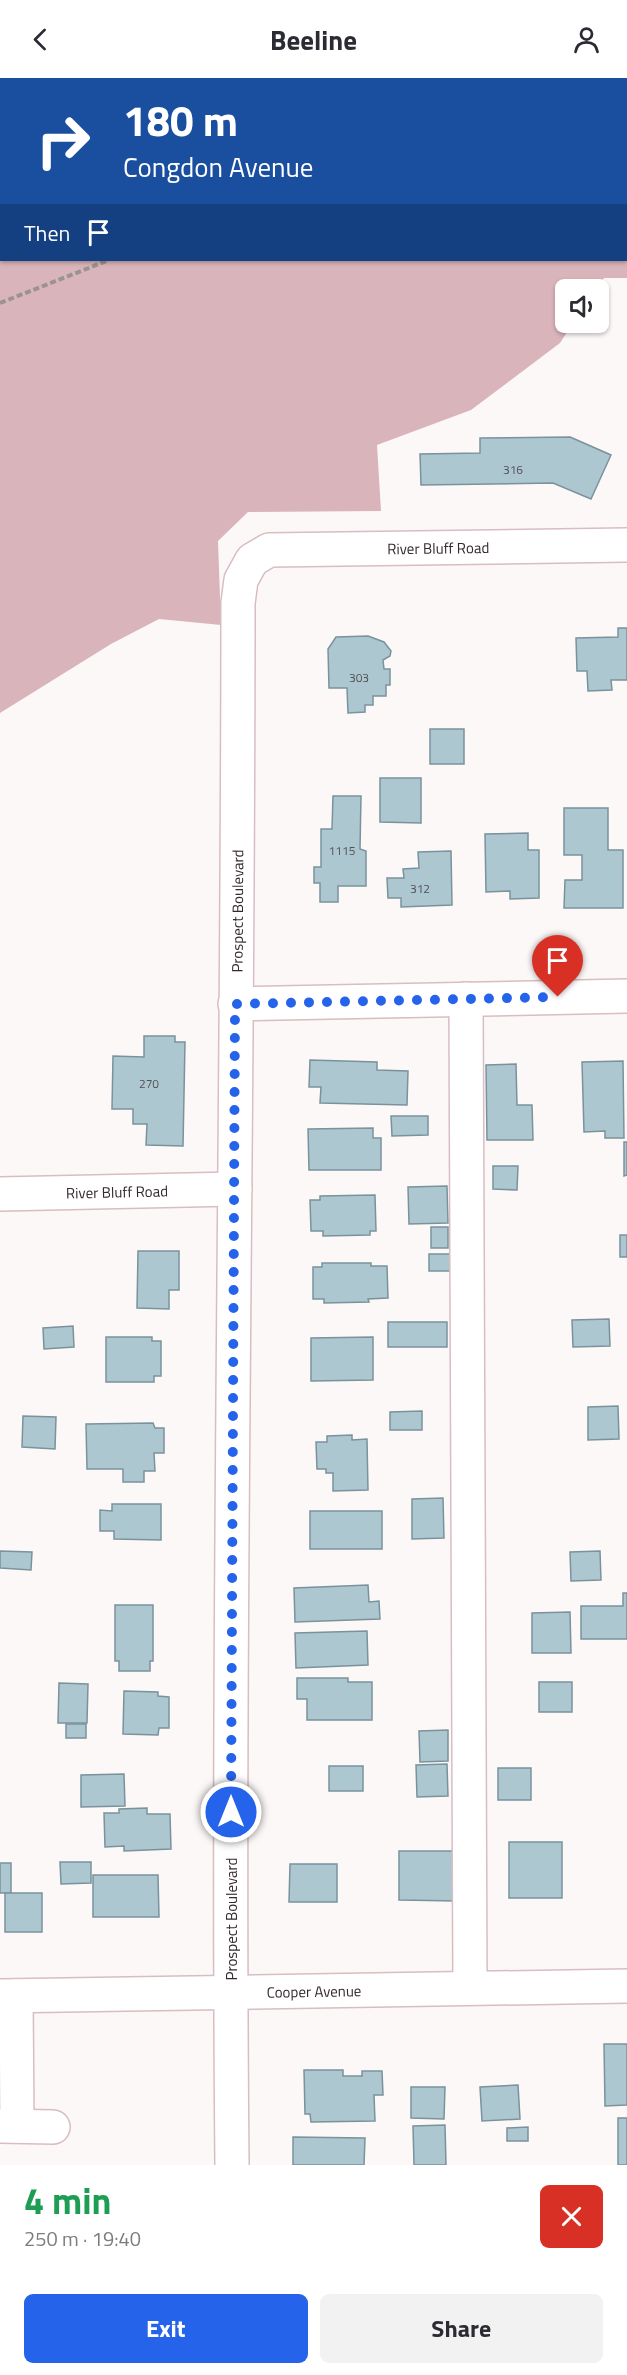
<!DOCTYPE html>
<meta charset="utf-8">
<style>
:root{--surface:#fff;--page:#f2f2f3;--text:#2b2b33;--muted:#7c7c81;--accent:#2563eb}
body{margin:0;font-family:"Titillium Web",sans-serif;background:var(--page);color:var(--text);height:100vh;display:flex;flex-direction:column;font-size:22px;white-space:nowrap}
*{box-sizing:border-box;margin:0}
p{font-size:20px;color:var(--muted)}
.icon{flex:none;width:33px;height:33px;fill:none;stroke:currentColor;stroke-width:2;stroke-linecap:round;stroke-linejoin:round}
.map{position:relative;height:2087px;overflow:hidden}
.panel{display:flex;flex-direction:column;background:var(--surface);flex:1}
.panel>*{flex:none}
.hud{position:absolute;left:0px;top:0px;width:627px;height:183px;box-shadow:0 2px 4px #0004;background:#1a4fa0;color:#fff;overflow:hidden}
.controls{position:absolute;left:555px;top:201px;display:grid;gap:12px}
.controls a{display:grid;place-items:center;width:54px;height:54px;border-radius:9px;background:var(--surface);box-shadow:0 2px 4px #0004;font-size:30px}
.pin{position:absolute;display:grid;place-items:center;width:51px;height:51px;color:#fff;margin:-62px -26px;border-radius:50% 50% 50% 0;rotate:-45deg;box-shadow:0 0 6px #0007}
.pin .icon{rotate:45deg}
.me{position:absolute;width:66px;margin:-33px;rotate:0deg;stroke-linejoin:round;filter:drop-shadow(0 0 4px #0008)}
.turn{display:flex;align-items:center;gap:21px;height:126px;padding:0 24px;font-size:27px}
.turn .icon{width:78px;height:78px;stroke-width:2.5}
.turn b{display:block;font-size:42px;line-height:51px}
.then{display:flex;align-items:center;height:57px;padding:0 24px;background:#0003;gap:12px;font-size:22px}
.round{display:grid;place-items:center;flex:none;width:63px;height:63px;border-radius:9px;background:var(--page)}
.headline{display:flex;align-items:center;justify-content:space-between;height:102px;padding:0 24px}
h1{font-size:36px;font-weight:700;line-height:45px;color:#1e9e55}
.cta{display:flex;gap:12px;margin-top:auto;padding:12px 24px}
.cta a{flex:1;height:69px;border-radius:9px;background:var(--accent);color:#fff;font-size:24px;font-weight:700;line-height:69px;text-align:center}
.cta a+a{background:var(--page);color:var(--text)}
header{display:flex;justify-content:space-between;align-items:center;height:78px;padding:0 24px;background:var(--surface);font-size:27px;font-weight:700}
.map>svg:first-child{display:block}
.forest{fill:#dab4bb}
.water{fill:#bb969d}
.building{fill:#adc7d1;stroke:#7a929c;stroke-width:1.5}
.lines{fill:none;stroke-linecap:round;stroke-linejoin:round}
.minor-casing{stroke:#d8bdc2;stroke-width:36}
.path{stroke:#9a9293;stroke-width:4;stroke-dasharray:6 3;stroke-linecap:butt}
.minor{stroke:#fff;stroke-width:33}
.route{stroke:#2563eb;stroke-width:10;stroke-dasharray:0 18}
.labels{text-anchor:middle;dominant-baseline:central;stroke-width:5;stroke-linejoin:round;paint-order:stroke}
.number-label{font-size:12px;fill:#525155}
.street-label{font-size:15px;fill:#342a2c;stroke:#fff}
</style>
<header><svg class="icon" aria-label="back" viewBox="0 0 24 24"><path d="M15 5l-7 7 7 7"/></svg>Beeline<svg class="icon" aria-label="person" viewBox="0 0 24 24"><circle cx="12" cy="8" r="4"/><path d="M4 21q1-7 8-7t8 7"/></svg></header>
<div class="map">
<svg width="627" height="2087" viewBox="0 0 627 2087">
<rect width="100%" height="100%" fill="#fdf8f8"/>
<polygon class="forest" points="412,0 627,0 627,200 604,200 596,211 566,212 566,244 573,245 560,265 471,332 377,367 381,433 248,434 218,463 221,547 159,541 111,566 0,635 0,152 2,182 626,182 626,2 409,1"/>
<polygon class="water" points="0,0 412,0 2,2 0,152"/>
<g class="building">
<polygon points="570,359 611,377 591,421 553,405 421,407 420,376 480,375 480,360"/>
<polygon points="618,550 627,550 627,602 611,602 612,612 588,613 587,593 577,593 576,560 618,559"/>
<polygon points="368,558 384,564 391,573 390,578 383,582 384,591 390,591 390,607 386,607 386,618 373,618 373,627 365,627 365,634 348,635 347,610 329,610 328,571 336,559"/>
<rect x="430" y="651" width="34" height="35"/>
<polygon points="380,700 421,700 421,745 380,744"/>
<polygon points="333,718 361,718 360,771 366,773 366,808 338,808 338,824 320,824 320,805 314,805 314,789 321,789 321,751 332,751"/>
<polygon points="564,730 608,730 608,772 623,772 623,830 564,830 565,802 582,802 582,777 564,777"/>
<polygon points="528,755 528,772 539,772 539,820 510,821 510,813 486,814 485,756"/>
<polygon points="451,773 452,827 401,829 401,820 388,820 387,800 404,800 403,791 419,790 418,774"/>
<polygon points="144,958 175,958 175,964 185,964 183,1068 146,1067 147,1046 133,1046 133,1031 112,1031 113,978 144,979"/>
<polygon points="310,982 377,984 377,992 408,993 407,1027 320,1025 321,1009 309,1009"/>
<polygon points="623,983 624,1060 605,1060 605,1053 584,1054 582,984"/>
<polygon points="516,986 517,1027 532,1027 533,1062 487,1062 486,987"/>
<polygon points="391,1038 428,1038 428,1057 392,1058"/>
<polygon points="373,1050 373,1060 381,1060 381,1092 309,1092 308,1051"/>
<polygon points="624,1064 627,1064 627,1097 624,1098"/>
<polygon points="493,1088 518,1088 517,1112 493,1111"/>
<polygon points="447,1108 448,1145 409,1146 408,1109"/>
<polygon points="375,1117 376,1153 370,1153 370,1157 323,1158 323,1153 311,1153 310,1122 320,1122 320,1118"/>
<rect x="431" y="1149" width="17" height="21"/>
<rect x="620" y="1157" width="7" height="22"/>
<polygon points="138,1173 179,1173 179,1212 169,1212 169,1231 137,1230"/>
<rect x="429" y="1176" width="28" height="17"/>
<polygon points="322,1185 371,1185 371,1188 387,1188 388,1220 368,1221 369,1224 324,1225 324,1221 313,1221 313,1189 322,1189"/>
<polygon points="609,1241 610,1268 573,1269 572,1242"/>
<rect x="388" y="1244" width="59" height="25"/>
<polygon points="73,1248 74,1269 44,1271 43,1250"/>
<polygon points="106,1259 152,1259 152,1263 161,1263 161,1298 154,1298 154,1304 106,1304"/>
<polygon points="373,1259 373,1302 311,1303 311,1260"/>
<polygon points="618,1328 619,1361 588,1362 588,1329"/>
<polygon points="422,1333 422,1352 390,1352 390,1334"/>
<polygon points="23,1338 56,1339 55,1371 22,1369"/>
<polygon points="153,1345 155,1350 164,1350 164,1375 154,1375 155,1393 144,1393 144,1404 123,1404 123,1391 87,1391 86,1346"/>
<polygon points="352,1357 352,1362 367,1361 368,1412 333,1413 333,1395 326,1395 326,1391 317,1391 316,1364 327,1364 327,1358"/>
<polygon points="443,1420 444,1460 412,1461 412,1421"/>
<polygon points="112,1426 161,1426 161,1462 114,1461 114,1453 100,1453 100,1432 112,1433"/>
<rect x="310" y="1433" width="72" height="38"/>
<polygon points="0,1473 32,1474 31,1492 0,1490"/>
<polygon points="600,1473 601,1502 571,1503 570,1474"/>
<polygon points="368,1507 369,1524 379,1523 380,1541 295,1544 294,1510"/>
<polygon points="623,1515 627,1515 627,1561 581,1561 581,1528 623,1528"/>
<polygon points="115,1527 153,1527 153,1583 150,1583 150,1593 119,1593 119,1583 115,1583"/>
<polygon points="570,1534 571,1575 532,1575 532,1535"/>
<polygon points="367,1553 368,1587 296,1590 295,1555"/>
<polygon points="297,1600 348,1600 348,1604 372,1604 372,1642 307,1642 307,1621 297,1621"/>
<rect x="539" y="1604" width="33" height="30"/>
<polygon points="59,1605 88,1606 87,1645 58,1645"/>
<polygon points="124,1613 158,1614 158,1618 169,1619 169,1650 159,1650 158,1657 123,1656"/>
<rect x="66" y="1646" width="20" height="14"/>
<polygon points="448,1652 448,1683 420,1684 419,1653"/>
<polygon points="447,1686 448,1718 417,1719 416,1687"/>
<rect x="329" y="1688" width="34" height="25"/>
<rect x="498" y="1690" width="33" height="32"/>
<polygon points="124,1696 125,1728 81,1729 81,1697"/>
<polygon points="147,1730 147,1736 170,1736 171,1771 124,1773 124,1768 105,1769 104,1735 119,1735 119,1731"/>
<rect x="509" y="1764" width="53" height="56"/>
<polygon points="399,1773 458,1773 457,1823 399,1822"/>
<polygon points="60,1784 91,1784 91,1805 61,1806"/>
<rect x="0" y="1785" width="11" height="30"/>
<polygon points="290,1786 337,1786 337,1824 289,1824"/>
<polygon points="93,1797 158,1797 159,1839 93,1839"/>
<rect x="5" y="1815" width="37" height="39"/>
<polygon points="604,1966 627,1966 627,2027 605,2028"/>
<polygon points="304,1992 343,1992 343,1998 362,1998 362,1993 382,1993 383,2017 374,2017 375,2043 311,2044 310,2036 305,2036"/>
<polygon points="518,2007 520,2041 482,2043 480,2009"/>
<polygon points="411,2009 445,2009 444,2041 411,2040"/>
<rect x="618" y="2040" width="9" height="47"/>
<polygon points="445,2047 446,2087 414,2087 413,2048"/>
<polygon points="528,2049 528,2063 507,2063 507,2050"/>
<polygon points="293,2059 365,2060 364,2087 293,2087"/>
</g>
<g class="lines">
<defs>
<g id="minor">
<polyline points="466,921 470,1910"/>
<polyline points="235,926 627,918"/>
<path id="s1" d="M0 1116 235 1111"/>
<path id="s2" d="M0 1918 627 1908"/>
<polyline points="16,1918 17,2048"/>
<polyline points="0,2048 53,2049"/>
<path id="s3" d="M232 2087C227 1566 238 1045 238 525L241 502 252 482 269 472 627 467"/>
</g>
</defs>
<use href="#minor" class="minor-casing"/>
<g class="path">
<polyline points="492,2 495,0"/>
<polyline points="0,225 109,182"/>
</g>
<use href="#minor" class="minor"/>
</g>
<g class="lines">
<polyline class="route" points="231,1734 235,926 558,919"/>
</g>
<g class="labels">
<g class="number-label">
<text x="513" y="391">316</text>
<text x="359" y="599">303</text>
<text x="342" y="772">1115</text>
<text x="420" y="810">312</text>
<text x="149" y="1005">270</text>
</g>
<g class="street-label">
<text stroke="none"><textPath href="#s3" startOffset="1797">River Bluff Road</textPath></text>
<text stroke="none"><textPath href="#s3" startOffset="1254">Prospect Boulevard</textPath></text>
<text stroke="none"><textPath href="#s1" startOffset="117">River Bluff Road</textPath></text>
<text transform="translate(231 1841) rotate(-90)">Prospect Boulevard</text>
<text stroke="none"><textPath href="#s2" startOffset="314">Cooper Avenue</textPath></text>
</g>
</g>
</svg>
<div class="controls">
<a><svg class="icon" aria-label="sound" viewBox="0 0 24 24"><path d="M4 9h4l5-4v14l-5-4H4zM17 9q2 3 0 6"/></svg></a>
</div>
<div class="pin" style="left:558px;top:919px;background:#d93025"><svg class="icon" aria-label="arrive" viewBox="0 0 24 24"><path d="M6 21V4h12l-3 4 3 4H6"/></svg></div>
<svg class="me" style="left:231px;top:1734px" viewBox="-20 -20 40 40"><circle r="17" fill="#2563eb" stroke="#fff" stroke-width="3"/><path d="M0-11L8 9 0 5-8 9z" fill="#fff"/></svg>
<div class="hud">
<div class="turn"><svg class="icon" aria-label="right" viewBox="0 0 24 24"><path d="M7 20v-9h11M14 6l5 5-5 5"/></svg><div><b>180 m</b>Congdon Avenue</div></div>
<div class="then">Then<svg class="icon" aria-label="arrive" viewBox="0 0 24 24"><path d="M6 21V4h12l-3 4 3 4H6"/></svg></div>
</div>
</div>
<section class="panel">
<div class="headline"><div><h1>4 min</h1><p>250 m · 19:40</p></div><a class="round" style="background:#d93025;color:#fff"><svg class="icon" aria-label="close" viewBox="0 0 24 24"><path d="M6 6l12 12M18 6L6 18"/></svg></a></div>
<div class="cta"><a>Exit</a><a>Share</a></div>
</section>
